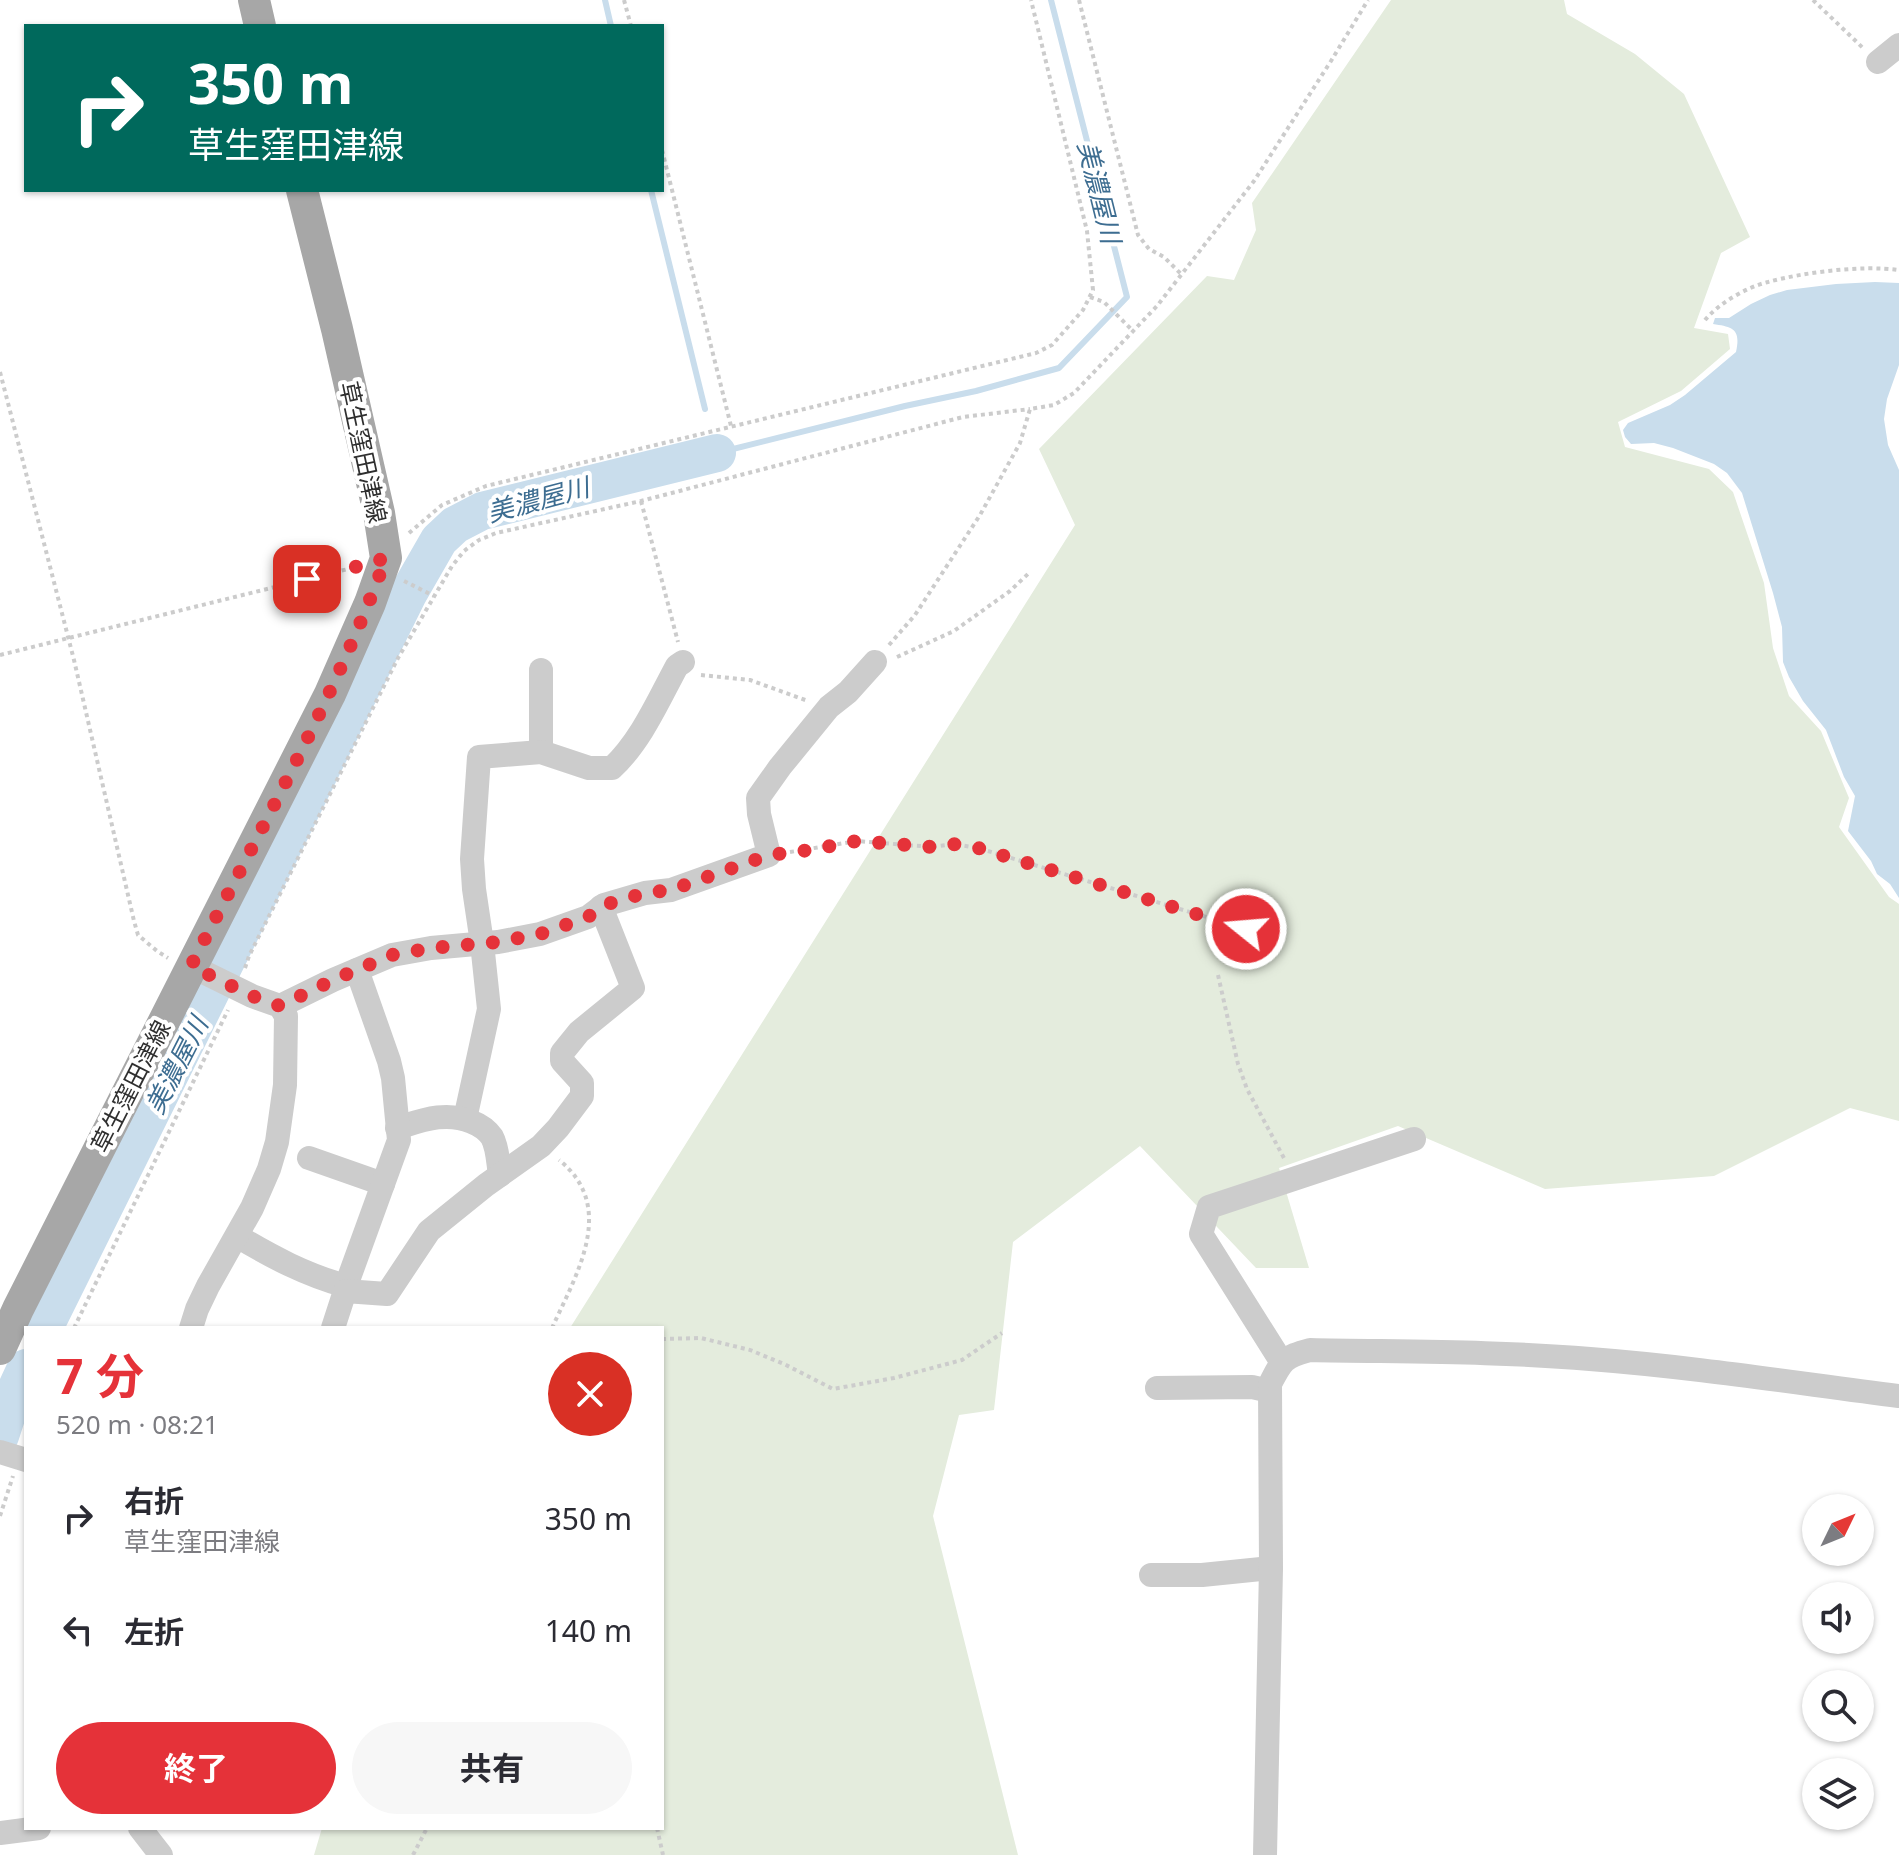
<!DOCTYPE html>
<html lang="ja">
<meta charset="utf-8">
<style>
:root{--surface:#fff;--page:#f7f7f7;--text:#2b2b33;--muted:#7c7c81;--accent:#e53239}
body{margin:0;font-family:"Noto Sans","Noto Sans JP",sans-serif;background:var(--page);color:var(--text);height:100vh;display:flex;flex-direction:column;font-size:30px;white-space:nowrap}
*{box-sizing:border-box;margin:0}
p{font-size:26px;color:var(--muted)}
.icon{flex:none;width:44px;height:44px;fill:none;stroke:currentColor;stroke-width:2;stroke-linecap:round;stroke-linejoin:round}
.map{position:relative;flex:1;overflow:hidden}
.details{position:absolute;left:24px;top:1326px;width:640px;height:504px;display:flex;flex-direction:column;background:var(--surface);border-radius:0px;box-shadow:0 2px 6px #0004}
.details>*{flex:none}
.guide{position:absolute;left:24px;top:24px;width:640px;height:168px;border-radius:0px;box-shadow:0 2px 6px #0004;background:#00695c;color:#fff;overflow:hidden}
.needle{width:52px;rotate:47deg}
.buttons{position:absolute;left:1802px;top:1494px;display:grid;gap:16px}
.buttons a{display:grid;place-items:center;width:72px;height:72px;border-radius:50%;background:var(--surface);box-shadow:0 2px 6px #0004;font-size:40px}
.pin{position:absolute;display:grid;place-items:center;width:68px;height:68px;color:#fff;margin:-34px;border-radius:16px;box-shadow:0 4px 12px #0006}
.me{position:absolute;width:88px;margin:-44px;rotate:287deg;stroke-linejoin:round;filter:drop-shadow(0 0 6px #0008)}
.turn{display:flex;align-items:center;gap:28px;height:168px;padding:0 32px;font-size:36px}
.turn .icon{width:104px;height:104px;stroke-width:2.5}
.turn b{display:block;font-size:56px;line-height:68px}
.round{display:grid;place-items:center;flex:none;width:84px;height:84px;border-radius:42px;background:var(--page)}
.summary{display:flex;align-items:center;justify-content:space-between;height:136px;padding:0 32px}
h1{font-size:48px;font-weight:700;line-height:60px;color:var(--accent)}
.action{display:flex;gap:16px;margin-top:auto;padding:16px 32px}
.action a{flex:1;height:92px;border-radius:48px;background:var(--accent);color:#fff;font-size:32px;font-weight:700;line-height:92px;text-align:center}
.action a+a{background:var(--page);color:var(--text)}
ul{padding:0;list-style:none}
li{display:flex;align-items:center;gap:24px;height:112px;padding:0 32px}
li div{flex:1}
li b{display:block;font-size:30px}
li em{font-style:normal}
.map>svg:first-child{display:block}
.green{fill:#e4ecdd}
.water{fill:#c9ddec}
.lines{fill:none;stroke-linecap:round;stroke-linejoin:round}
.stream{stroke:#c9ddec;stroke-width:6}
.river{stroke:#c9ddec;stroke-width:38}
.path{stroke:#ccc;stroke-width:4;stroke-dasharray:4 4;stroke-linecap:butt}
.minor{stroke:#ccc;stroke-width:24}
.major{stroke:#a7a7a7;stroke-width:32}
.route{stroke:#e53239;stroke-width:14;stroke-dasharray:0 25.2}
.labels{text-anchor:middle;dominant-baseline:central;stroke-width:8;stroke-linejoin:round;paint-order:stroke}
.street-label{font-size:24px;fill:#2f2f2f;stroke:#fff}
.water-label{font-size:26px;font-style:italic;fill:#3d6d91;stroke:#fff}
</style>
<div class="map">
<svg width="1899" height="1855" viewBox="0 0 1899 1855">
<rect width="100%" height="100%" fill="#fff"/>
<polygon class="green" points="1391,0 1564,0 1567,14 1635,54 1684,94 1750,237 1721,253 1694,328 1728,334 1730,349 1681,391 1618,422 1625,447 1709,469 1733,492 1764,583 1773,648 1789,696 1821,731 1849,798 1839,827 1889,897 1899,904 1899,1121 1850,1108 1714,1176 1545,1189 1398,1126 1279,1168 1309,1268 1256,1268 1140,1146 1013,1242 994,1410 959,1415 933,1516 1018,1855 314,1855 322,1828 662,1828 662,1328 570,1328 1075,525 1039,449 1207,276 1234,280 1256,230 1252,203"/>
<path class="water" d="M1875 282 1899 283V365L1887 399 1884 419 1888 445 1899 470V898L1890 884 1877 874 1871 861 1848 831 1855 796 1844 777 1826 730 1803 701 1789 677 1783 662 1782 627 1773 593 1742 493 1727 473 1714 464 1673 448 1654 443 1631 444 1625 437 1623 430 1628 423 1670 405 1685 395 1736 352C1741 329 1733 327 1713 324L1715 318H1729L1751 304 1770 295 1787 290 1836 284Z"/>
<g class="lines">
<g class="stream">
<polyline points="605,0 611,26"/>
<polyline points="651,190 705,409"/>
<polyline points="715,444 717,453 905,406 976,391 1059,368 1127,297 1051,0"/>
</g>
<g class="river">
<polyline points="44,1328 408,594 439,540 455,525 482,511 717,453"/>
<polyline points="0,1436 13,1396 26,1368"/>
</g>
<g class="path">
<polyline points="624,0 631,26"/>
<polyline points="1079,0 1138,235 1149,249 1164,257 1182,275"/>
<polyline points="1813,0 1863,48"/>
<polyline points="662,150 731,426"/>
<polyline points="1090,297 1104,302 1133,331"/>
<path d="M1705 320C1719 303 1747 287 1768 282 1805 272 1862 265 1899 270"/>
<polyline points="0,372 74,660 134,921 138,935 157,951 168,958"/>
<polyline points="641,501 678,642"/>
<polyline points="409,533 442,505 486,486 1036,353 1052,345 1083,310 1093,290 1087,231 1031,0"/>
<polyline points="404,581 434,596"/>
<polyline points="889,645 915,615 980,515 1020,443 1030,409 1054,405 1074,393 1157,306 1254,181 1331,61 1368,0"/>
<polyline points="0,655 356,567"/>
<polyline points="897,657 954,631 1010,591 1030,572"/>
<polyline points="701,675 750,680 808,701"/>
<polyline points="790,852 857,841 932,847 953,844 978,848 1246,929"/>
<polyline points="245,968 249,956 398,658 452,566 464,551 479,540 496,533 641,501 963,417 1030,409"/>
<polyline points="1218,975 1238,1064 1247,1089 1285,1160"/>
<polyline points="74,1328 228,1010"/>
<path d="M552 1328C576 1275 618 1207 559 1160"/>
<polyline points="662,1339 701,1338 750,1350 784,1364 833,1389 894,1378 962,1360 1002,1333"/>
<polyline points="0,1516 13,1476"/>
<polyline points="657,1828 663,1855"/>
<polyline points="413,1855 427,1828"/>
</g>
<g class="minor">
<polyline points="1878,62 1899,45"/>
<polyline points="541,670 541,752"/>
<polyline points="280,1006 333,980 392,955 431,948 498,942 540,934 588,917 604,905 645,893 671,890 769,855 759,814 758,798 780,767 829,707 848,692 875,662"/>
<path d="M465 1119 489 1009 482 943 474 889 472 859 479 757 541 752 589 768H612C641 741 658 701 677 666L683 662"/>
<path d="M397 1128C423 1120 446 1111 472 1122 480 1125 487 1130 492 1137 498 1148 498 1163 500 1175"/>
<polyline points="309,1158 383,1184"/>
<path d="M237 1236C272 1257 306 1275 346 1286L345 1291"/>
<polyline points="346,1286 399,1140 393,1078 389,1061 357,970"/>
<polyline points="191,1328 197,1309 208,1286 252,1208 269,1169 277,1142 285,1085 286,1016 280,1006 252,996 191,966"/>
<polyline points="333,1328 345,1291 387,1294 429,1231 486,1185 541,1146 558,1128 582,1096 582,1083 562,1061 562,1053 579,1032 633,988 601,907"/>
<polyline points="1281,1361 1201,1234 1209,1207 1414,1139"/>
<polyline points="1157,1388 1252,1387 1270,1391"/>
<polyline points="0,1452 26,1460"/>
<polyline points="1151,1575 1202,1575 1271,1568"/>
<polyline points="140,1828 161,1855"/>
<polyline points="0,1833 39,1828"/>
<path d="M1265 1855 1271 1568 1270 1384C1282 1360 1284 1357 1310 1350 1404 1352 1497 1351 1590 1359 1694 1367 1796 1383 1899 1396"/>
</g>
<g class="major">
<polyline points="254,0 260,26"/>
<polyline points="0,1349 18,1309 330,694 370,603 386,558 379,513 337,329 302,190"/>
</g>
</g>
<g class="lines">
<path class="route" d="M307 579 367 564 386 558C334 699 259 832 191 966L252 996 280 1006 333 980 392 955 431 948 498 942 540 934 588 917 604 905 645 893 671 890 769 855 810 850 857 841 932 847 953 844 978 848 1246 929"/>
</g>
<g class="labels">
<g class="street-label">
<text transform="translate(364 452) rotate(78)">草生窪田津線</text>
<text transform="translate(130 1086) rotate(-63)">草生窪田津線</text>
</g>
<g class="water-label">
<text transform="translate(1100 192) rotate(76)">美濃屋川</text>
<text transform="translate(538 499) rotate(-15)">美濃屋川</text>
<text transform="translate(176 1065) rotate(-63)">美濃屋川</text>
</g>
</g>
</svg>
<div class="buttons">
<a><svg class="needle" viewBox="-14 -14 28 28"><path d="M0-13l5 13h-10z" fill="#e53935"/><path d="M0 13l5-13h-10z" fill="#7c7c81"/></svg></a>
<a><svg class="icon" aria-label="sound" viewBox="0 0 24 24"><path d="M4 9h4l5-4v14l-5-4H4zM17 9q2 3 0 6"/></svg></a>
<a><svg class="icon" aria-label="search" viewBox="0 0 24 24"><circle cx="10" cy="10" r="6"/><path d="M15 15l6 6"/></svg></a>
<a><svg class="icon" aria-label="layers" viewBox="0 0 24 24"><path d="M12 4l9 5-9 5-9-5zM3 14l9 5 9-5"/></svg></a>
</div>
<div class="pin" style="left:307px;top:579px;background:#d93025"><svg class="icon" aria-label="arrive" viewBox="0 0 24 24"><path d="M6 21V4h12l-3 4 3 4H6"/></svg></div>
<svg class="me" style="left:1246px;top:929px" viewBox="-20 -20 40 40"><circle r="17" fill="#e53239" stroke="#fff" stroke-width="3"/><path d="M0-11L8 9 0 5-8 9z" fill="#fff"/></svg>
<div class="guide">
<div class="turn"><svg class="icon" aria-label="right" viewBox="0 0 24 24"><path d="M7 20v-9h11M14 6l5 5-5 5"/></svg><div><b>350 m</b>草生窪田津線</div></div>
</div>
<section class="details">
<div class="summary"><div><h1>7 分</h1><p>520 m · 08:21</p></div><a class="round" style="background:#d93025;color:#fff"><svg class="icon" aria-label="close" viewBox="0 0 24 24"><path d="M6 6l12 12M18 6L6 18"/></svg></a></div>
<ul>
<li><svg class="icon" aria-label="right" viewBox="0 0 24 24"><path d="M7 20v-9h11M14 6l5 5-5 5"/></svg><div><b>右折</b><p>草生窪田津線</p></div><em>350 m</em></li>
<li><svg class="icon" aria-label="left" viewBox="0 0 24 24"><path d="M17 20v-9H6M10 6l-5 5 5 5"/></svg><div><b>左折</b></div><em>140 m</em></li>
</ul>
<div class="action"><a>終了</a><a>共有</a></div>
</section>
</div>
